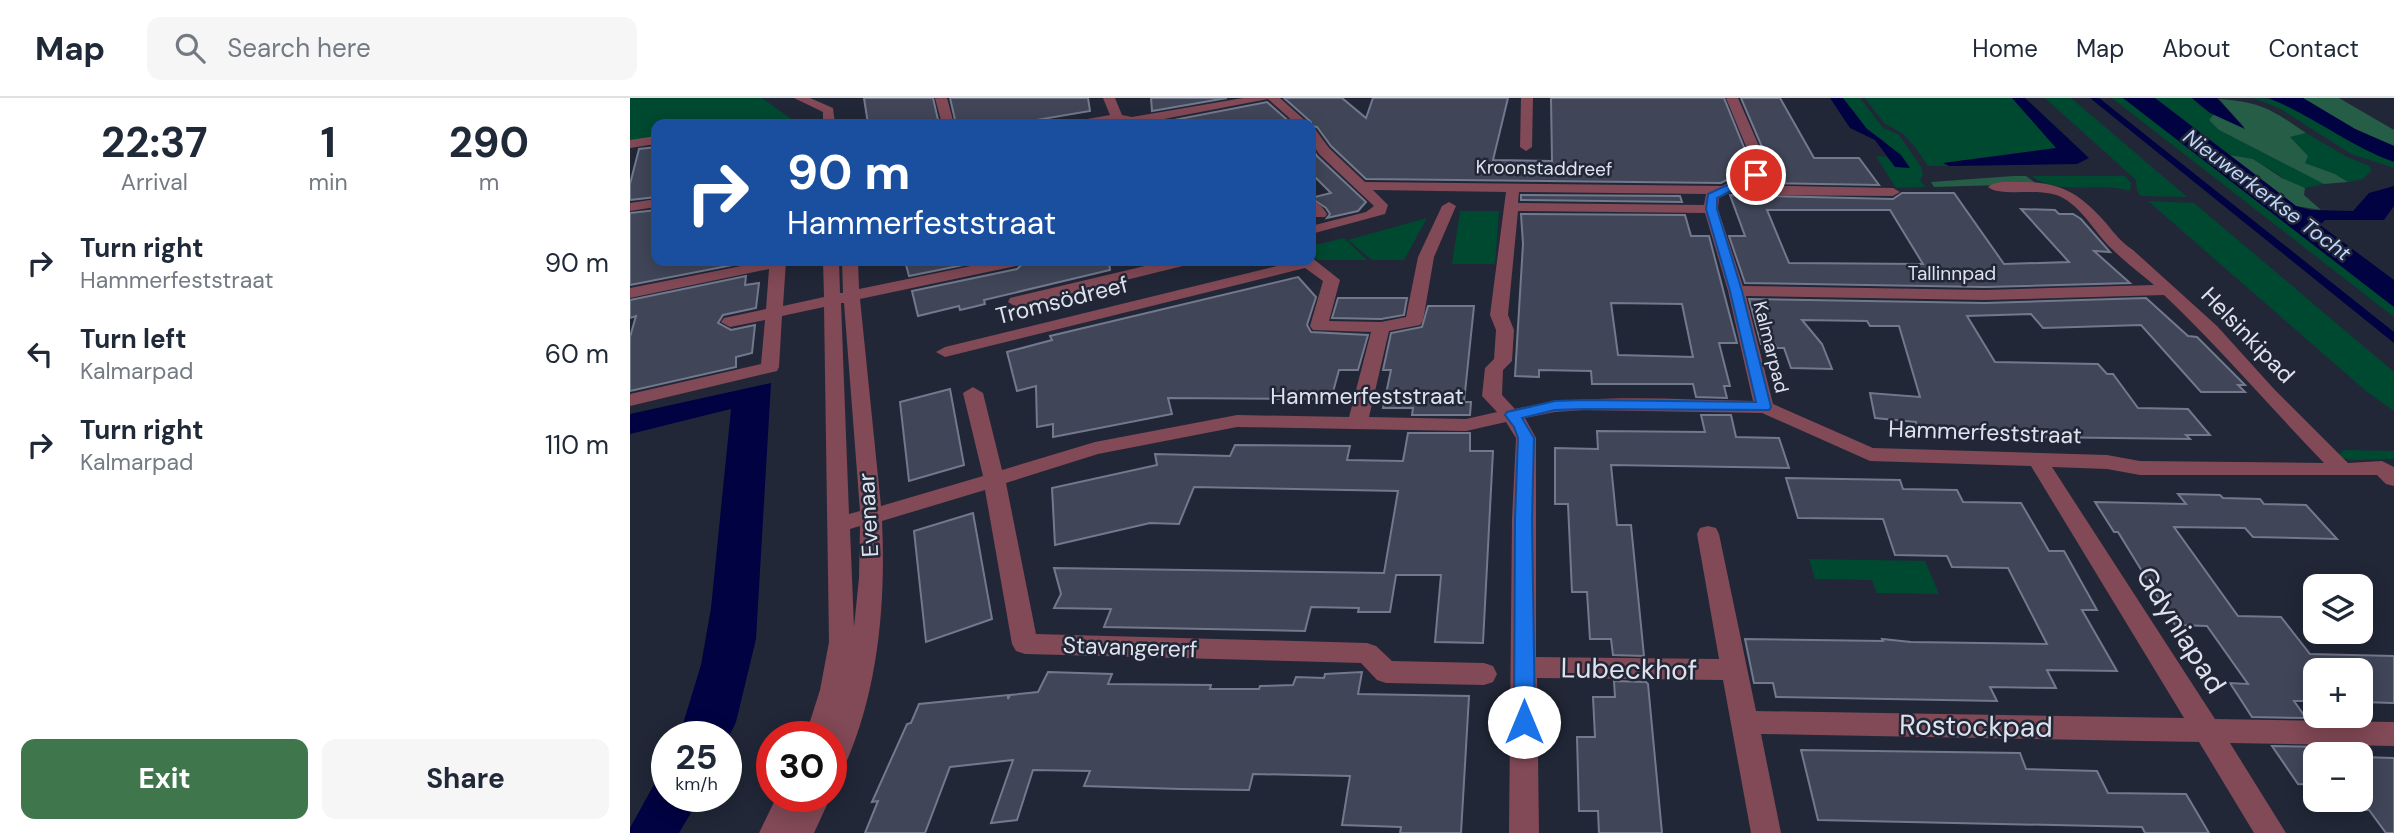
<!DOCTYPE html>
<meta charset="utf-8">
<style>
:root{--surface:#fff;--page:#f6f6f7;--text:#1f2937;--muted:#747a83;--line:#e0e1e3;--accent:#3f764c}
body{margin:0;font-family:"DM Sans",sans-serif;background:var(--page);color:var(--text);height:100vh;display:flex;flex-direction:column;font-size:26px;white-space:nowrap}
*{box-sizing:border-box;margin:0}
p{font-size:23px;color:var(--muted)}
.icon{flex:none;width:38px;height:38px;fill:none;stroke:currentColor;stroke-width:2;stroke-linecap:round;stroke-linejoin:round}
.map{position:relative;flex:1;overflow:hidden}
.details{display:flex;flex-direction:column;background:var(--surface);width:630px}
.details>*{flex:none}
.guide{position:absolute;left:21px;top:21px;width:665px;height:147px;border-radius:14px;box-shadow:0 4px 18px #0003;background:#1a4fa0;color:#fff;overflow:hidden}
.tools{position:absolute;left:1673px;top:476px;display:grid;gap:14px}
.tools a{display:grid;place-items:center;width:70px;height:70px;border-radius:14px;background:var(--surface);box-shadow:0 4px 18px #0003;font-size:35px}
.speed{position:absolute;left:21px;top:623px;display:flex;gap:14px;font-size:35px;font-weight:700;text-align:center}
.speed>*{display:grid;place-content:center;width:91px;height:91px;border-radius:50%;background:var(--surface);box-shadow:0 4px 18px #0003;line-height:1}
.speed small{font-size:18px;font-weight:400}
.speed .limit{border:10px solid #d22;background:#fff;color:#111}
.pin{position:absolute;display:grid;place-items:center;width:60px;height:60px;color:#fff;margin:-30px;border:4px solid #fff;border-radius:50%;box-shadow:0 2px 7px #0007}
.me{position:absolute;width:77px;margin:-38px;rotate:0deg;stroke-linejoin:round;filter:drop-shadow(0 0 5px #0008)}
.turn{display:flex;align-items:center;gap:24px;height:147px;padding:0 21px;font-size:32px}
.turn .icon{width:91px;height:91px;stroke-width:2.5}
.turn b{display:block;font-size:49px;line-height:60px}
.eta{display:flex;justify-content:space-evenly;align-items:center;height:119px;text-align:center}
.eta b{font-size:42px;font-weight:700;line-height:49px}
.button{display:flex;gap:14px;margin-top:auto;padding:14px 21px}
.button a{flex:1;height:80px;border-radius:14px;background:var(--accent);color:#fff;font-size:28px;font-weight:700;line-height:80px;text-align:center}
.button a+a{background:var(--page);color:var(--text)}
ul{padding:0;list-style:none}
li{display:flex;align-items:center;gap:21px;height:91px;padding:0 21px}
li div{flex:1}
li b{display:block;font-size:26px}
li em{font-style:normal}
header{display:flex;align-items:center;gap:42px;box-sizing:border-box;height:98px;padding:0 35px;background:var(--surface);border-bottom:2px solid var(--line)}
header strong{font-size:33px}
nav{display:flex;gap:38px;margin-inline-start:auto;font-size:24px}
.search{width:490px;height:63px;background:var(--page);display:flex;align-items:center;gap:18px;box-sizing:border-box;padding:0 24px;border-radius:14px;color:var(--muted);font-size:26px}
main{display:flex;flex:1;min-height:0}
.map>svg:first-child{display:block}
.green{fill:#004931}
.forest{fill:#255d46}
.water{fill:#000241}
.building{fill:#404658;stroke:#73798d;stroke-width:2;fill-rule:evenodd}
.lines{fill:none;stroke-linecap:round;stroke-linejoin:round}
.minor{fill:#824956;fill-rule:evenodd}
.route{fill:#1a73e8;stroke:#114b97;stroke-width:2}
.labels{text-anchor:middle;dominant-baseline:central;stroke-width:5;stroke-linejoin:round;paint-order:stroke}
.far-street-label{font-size:19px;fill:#dee2ed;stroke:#212737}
.far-water-label{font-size:21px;font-style:italic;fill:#bfd6fc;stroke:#212737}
.street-label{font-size:23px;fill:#dee2ed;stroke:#212737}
.near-street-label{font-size:28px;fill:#dee2ed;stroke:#212737}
</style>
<header>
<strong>Map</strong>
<div class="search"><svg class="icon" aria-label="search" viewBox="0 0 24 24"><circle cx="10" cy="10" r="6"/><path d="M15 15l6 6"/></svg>Search here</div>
<nav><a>Home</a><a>Map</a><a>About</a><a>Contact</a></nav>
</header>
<main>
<section class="details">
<div class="eta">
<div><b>22:37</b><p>Arrival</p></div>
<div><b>1</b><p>min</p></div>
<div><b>290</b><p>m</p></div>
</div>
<ul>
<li><svg class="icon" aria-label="right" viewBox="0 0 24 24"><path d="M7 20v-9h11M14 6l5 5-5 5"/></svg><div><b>Turn right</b><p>Hammerfeststraat</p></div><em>90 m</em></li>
<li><svg class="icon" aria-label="left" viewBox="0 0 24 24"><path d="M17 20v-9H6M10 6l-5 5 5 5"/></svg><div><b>Turn left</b><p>Kalmarpad</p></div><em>60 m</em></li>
<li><svg class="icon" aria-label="right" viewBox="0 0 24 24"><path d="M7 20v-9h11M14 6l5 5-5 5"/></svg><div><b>Turn right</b><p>Kalmarpad</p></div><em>110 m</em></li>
</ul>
<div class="button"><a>Exit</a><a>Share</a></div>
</section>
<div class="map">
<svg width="1764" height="735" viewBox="0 0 1764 735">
<rect width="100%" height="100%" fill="#212737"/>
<g class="green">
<polygon points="0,0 132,0 168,26 26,26 26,39 0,43"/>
<polygon points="1213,0 1230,0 1253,30 1268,36 1276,47 1291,69 1293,76 1290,83 1295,89 1266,90 1246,58 1257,59 1265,69 1279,69 1253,42 1237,31"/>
<polygon points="1235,0 1382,0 1427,50 1314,65 1319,68 1298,68 1285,49 1273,36 1254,25"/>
<polygon points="1415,0 1441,0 1557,99 1511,98 1507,93 1506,82"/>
<polygon points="1482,0 1493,0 1764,209 1764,219"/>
<polygon points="1525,0 1562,0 1570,8 1584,16 1579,22 1589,32 1694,86 1675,90 1665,87 1623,61 1600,57"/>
<path d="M1624 0C1667 0 1721 48 1764 64V70L1721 56 1649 10Z"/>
<polygon points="1676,35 1717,59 1740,68 1741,73 1733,81 1718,84 1705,76 1675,65 1660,39"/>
<path d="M1402 78H1495L1501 85 1500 93C1472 84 1424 98 1402 78Z"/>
<polygon points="1518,103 1564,105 1764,274 1764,313 1736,293"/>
<polygon points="830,113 869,113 865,166 822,166"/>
<polygon points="797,120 774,162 742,162 718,142"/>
<polygon points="714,140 737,162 687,162 681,154 681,148"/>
<polygon points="1714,352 1764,353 1764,361 1720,362 1707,358"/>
<polygon points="1179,461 1295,463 1309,496 1247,495 1242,482 1185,481"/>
</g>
<g class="forest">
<polygon points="1673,0 1709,0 1764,32 1764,48 1725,31"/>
<path d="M1589 1C1631 4 1641 11 1676 35L1660 39 1678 58 1675 65 1705 76 1718 84 1694 86 1589 32 1579 22 1584 16 1614 29Z"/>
<polygon points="1600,57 1623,61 1652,80 1675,90 1674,97 1691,112 1666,108"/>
<polygon points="1383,78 1396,78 1407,86 1304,89 1301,84"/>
</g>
<g class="water">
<polygon points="1200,0 1213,0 1237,31 1271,57 1280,70 1265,69 1245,42 1220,30"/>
<polygon points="1382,0 1395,0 1459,60 1447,66 1319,68 1313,65 1426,50"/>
<polygon points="1460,0 1469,0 1764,234 1764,245"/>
<polygon points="1493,0 1525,0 1666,108 1681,112 1723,113 1739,95 1764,88 1764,108 1754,122 1695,122 1690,127 1764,182 1764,209"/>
<polygon points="1562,0 1587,0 1615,31 1580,15"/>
<path d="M1639 0H1673L1725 31 1764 48V64C1720 48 1683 18 1639 0Z"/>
<polygon points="141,285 126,541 106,624 96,645 96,639 49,639 71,567 81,510 101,311 0,336 0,316"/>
<polygon points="37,663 37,698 71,698 49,735 0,735 0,730"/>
</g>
<g class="building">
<polygon points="234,0 303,0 309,26 238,26"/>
<polygon points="320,0 458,0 460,13 383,26 326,26"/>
<polygon points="521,0 597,0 522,13"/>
<polygon points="654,0 712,0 736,20 743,0 878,0 863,62 922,63 921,0 1094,0 1122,69 1091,85 736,81 701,48 687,29 681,28 681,24"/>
<polygon points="1111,0 1150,0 1184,60 1229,60 1249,87 1127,85 1133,82 1141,70"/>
<polygon points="637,4 662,26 523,26"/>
<polygon points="681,48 687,58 736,104 728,113 697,120 700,116 696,110 681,100 701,95 681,75"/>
<polygon points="26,49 26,99 0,102 0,86 9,51"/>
<path d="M1272 95H1324L1374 166 1439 164 1391 111 1425 112 1429 116H1443L1451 121 1480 154 1464 153 1500 185 1355 189 1115 185 1099 138H1115L1100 97 1263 101ZM1137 112H1260L1293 166 1159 165Z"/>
<polygon points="891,97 1050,98 1052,104 891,102"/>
<polygon points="26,112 26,163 118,164 0,187 0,115"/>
<path d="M891 116 1055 117 1061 138H1079L1107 245H1089L1100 288H1094L1097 300 1066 299 1063 286H962L961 273 909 272V279L885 278 893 146ZM981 205 1052 206 1063 259 988 257Z"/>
<polygon points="275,163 353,163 279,178"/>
<polygon points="396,163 479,163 480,172 354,202 355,206 343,209 330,212 329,208 288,218 282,193 387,171"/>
<polygon points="116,178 115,187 129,185 126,210 93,217 88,225 101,232 125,227 122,255 106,259 106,269 0,293 0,239 6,218 0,220 0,202"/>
<polygon points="668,179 686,199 677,227 681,234 738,237 728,272 709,272 701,301 538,300 542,316 423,339 423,326 407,329 406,288 387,293 377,254 422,242 420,238"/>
<polygon points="708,200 777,200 774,217 751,221 702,220"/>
<polygon points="1516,200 1558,238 1567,239 1615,287 1608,287 1615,294 1571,294 1511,227 1413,230 1401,216 1337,218 1365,264 1468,266 1477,276 1483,276 1508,310 1558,311 1580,337 1556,337 1560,341 1403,339 1400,335 1352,334 1287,328 1286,324 1245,320 1240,295 1290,299 1269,228 1240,228 1237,223 1172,222 1192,246 1202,271 1161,270 1154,250 1147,250 1145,246 1131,246 1119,201 1355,205"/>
<polygon points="798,208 844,208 834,304 841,304 840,317 782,317 783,310 753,310 761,272 753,272 761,235 792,229"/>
<polygon points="320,291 334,367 279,383 270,304"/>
<polygon points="1071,317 1101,317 1106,339 1149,340 1159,370 981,367 987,427 1001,427 1014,558 983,557 981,541 960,541 957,494 942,494 938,406 925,406 925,350 968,351 967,333 1075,334"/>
<polygon points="778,335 840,335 840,353 863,353 853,545 805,544 811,477 766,477 760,514 728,514 729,510 681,509 675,533 474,529 481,511 424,510 431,496 424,470 754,475 768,393 564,389 549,426 520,425 425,447 422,390 527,367 525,356 600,358 605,347 720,348 717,362 773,363"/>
<polygon points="1156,380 1270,382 1273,391 1327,392 1333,404 1391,405 1419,453 1434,453 1467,512 1452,512 1487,573 1417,572 1426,590 1360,589 1367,603 1146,599 1143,585 1124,585 1115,541 1253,543 1252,541 1281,544 1417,546 1378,470 1322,469 1317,458 1265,457 1253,421 1168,420"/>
<polygon points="1548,396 1590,397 1593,400 1630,401 1634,406 1676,407 1707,441 1623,439 1615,430 1544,429 1608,518 1651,519 1680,556 1764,558 1764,605 1731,604 1731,572 1685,572 1685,603 1664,603 1676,620 1622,619 1600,585 1618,586 1577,528 1545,527 1488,434 1484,434 1465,404 1556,406"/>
<polygon points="343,415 362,521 296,544 284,433"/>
<polygon points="418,574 482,576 478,586 581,587 580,591 629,591 630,588 663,587 666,579 694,580 695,576 732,574 728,596 839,598 831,735 770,735 771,729 712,727 720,678 623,676 619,692 551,691 454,688 460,673 403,672 387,722 361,725 383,662 320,669 295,735 235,735 248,703 242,704 277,626 281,625 289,606 378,597 378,601 380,597 408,594"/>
<polygon points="984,583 1016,584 1018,586 1032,735 969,735 968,713 949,713 947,639 965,639 963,599 985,599"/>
<polygon points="1642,648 1697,649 1702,656 1685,656 1685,687 1668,686"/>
<polygon points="1171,652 1390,655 1396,671 1467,673 1478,695 1556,696 1579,735 1515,735 1512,729 1188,722"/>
<polygon points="1731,659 1764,660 1764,735 1756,735 1739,712 1703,711 1697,702 1731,702"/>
</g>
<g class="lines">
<g class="minor">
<polygon points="164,0 180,0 203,10 205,26 193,26 193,14"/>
<polygon points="305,0 317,0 324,26 312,26"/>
<polygon points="473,0 485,0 492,17 502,19 613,0 650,0 679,26 666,26 638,1 508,26 490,24 444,26 446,23 480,17"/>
<polygon points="891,0 903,0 902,49 896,53 890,49"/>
<path d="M1096 0H1108L1139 71 1131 80 1115 87 1263 90 1270 94 1263 98 1122 97 1103 93 1089 100 1088 111 1113 188 1355 192 1524 187C1510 175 1495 164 1482 151 1465 135 1454 112 1433 100 1412 88 1371 100 1358 89 1366 82 1379 84 1390 84 1431 84 1449 95 1476 125 1484 135 1492 145 1503 152L1587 228 1644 291 1718 365 1752 363 1764 369V388L1756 386 1747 377H1510L1477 371 1422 369 1585 621 1764 624V648L1600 645 1656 735H1624L1569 644 1131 636 1151 735H1121L1093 582 907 580 909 735H879L882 421 886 340 876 324 836 333 607 329 468 356 376 385 406 536 737 545 746 548 762 563 854 565 863 568 867 576 863 584 854 587 756 585 747 582 731 565 395 556 386 553 382 546 355 392 252 423C256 508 248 598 211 676L201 680V639H175L190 592 199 544 194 209 152 218 149 269 147 273 0 308V296L131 266 135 222 100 229 91 224 94 220 136 211 139 171 0 200V190L136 163H156L153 208 194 199 193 163H209L210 195H213L212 163H228L229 191 365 163H394L386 168 230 201 251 408 353 378 333 295 343 289 353 295 372 372 465 344 607 317 719 319 741 234 683 232 680 228 693 183 675 170 315 259 306 254 315 249 668 163H681V159L710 182 699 223 751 224 776 219 788 159 812 108 819 104 826 108 804 159 793 223 790 227 759 233 739 319 836 321 867 314 852 298 855 270 864 261 866 232 860 217 876 94 743 92 758 107 755 116 681 136V128L736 114 744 108 689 56 681 43V30L685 31 699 50 735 84 1092 88 1125 70ZM889 94 1076 96 1074 107 888 105ZM888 113 1075 115 1098 193 1123 303C1044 302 963 294 885 311L872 297 873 272 882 263 884 232 878 217ZM1534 197C1590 250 1640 309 1694 365L1510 363 1477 357 1243 350 1143 306 1116 198 1355 202ZM211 205H214L230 413 219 416ZM954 312 1132 315 1240 363 1401 368 1554 620 1126 613 1089 436 1086 430 1078 428 1070 430 1067 436 1089 561 906 559V340L895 320 925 314ZM230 428 229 480 224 529 220 431Z"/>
<polygon points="26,38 26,46 0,50 0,42"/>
<polygon points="26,101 26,109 0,113 0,105"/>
<path d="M681 102C688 104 693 110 697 116L695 119H685L681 114Z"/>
<polygon points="536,163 563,163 561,166 386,209 378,204 380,200"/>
<polygon points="147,698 201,698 184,735 129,735"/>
</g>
</g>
<polygon class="route" points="1123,75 1131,77 1087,100 1087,111 1112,193 1141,309 1139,312 954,311 925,312 892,320 904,340 902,421 905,624 902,631 894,633 887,631 884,624 885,421 888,340 884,329 875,317 877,314 925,303 954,302 1126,304 1100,193 1076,111 1078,96"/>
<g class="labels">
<g class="far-street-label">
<text transform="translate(914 70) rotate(1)">Kroonstaddreef</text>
<text x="1322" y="175">Tallinnpad</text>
<text transform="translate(1141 249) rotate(76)">Kalmarpad</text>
</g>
<g class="far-water-label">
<text transform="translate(1637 97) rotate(37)">Nieuwerkerkse Tocht</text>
</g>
<g class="street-label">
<text transform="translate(432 202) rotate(-14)">Tromsödreef</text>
<text transform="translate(1618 237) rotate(46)">Helsinkipad</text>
<text x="737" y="298">Hammerfeststraat</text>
<text transform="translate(1355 334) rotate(2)">Hammerfeststraat</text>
<text transform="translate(238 417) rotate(-93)">Evenaar</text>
<text transform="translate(500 549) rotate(2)">Stavangererf</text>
</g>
<g class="near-street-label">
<text transform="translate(1551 532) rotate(58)">Gdyniapad</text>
<text transform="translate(999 571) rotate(1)">Lubeckhof</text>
<text transform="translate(1346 628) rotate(1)">Rostockpad</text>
</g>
</g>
</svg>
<div class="tools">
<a><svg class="icon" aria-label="layers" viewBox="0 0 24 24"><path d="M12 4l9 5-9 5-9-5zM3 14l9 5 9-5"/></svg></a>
<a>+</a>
<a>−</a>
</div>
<div class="speed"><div>25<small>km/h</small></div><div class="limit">30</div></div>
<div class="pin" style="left:1126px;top:77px;background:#d93025"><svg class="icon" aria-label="arrive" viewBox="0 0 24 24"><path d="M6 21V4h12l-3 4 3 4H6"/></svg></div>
<svg class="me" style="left:894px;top:624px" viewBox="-20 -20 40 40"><circle r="19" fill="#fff"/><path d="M0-13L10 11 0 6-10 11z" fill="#1a73e8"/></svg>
<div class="guide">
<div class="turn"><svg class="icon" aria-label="right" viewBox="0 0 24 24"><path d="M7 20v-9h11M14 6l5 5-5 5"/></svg><div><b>90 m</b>Hammerfeststraat</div></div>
</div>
</div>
</main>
